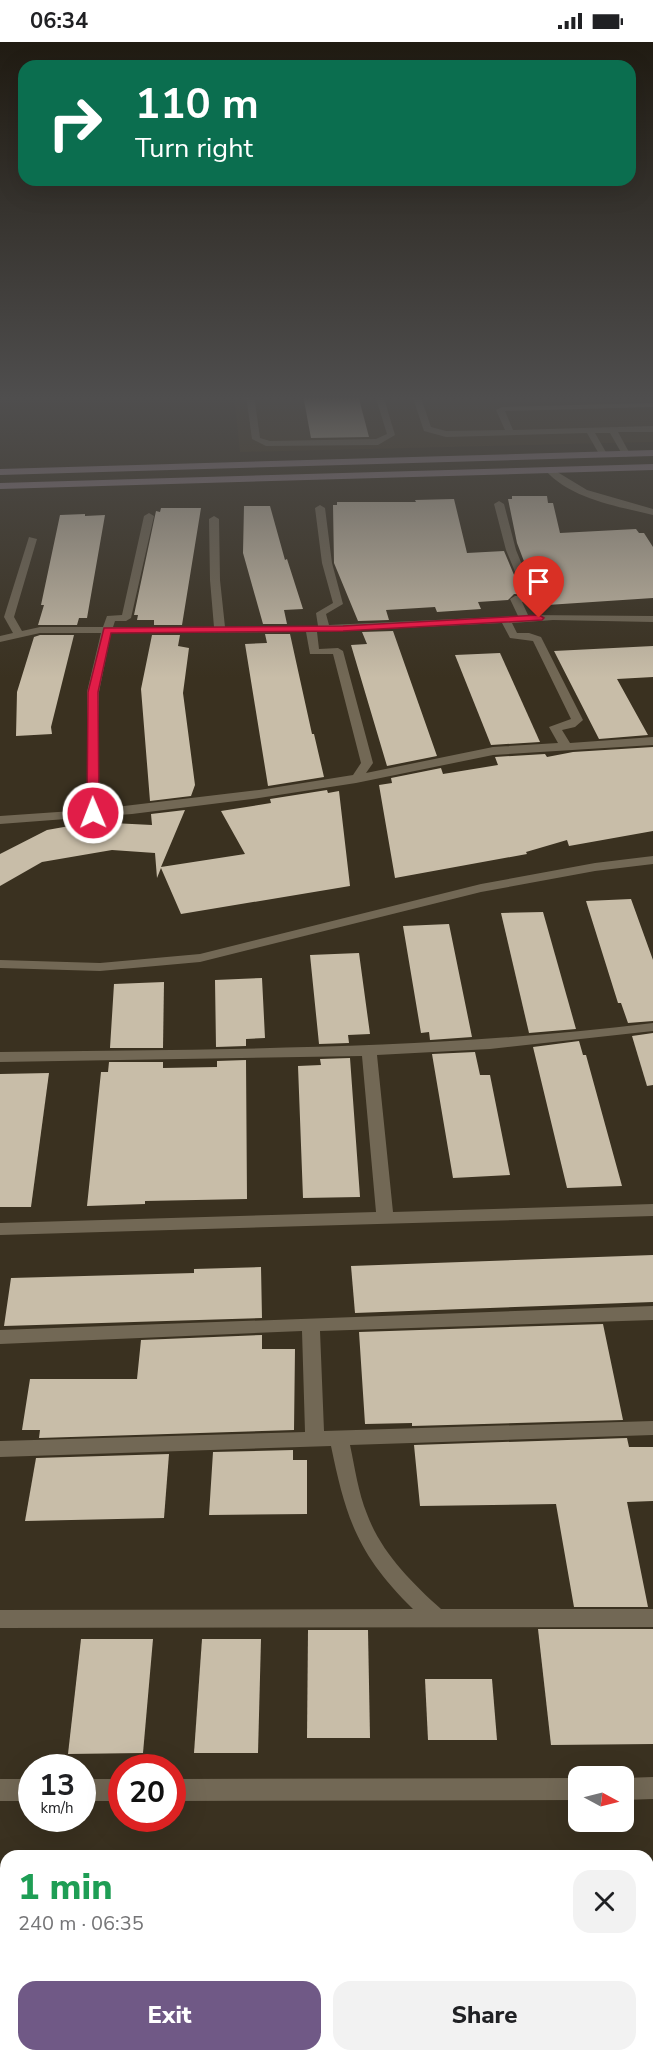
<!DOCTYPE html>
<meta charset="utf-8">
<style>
:root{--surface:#fff;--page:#f2f2f2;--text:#202124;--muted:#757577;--accent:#705986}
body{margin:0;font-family:"Nunito Sans",sans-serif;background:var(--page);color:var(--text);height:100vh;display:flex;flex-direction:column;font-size:22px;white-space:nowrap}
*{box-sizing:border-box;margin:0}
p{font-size:20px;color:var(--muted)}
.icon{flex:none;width:33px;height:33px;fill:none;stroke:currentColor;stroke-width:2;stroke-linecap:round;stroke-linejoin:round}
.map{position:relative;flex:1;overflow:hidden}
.sheet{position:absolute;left:0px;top:1808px;width:654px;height:212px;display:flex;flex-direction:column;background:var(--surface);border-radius:18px 18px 0 0;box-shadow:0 6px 24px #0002}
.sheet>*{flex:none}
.guide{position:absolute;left:18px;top:18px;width:618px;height:126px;border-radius:18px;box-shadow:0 6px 24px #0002;background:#0b6e4f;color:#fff;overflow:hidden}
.needle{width:39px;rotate:97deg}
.fabs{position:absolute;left:568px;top:1724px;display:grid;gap:12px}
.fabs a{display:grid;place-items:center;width:66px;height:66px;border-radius:12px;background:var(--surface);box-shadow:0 6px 24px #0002;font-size:30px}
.speed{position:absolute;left:18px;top:1712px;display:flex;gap:12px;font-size:30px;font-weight:700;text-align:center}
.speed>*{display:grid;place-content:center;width:78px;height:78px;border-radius:50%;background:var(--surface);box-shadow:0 6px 24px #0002;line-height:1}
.speed small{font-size:15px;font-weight:400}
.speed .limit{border:9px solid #d22;background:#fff;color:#111}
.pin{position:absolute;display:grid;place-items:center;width:51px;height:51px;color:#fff;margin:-62px -26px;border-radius:50% 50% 50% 0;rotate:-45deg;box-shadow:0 0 6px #0007}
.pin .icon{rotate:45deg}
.me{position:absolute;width:66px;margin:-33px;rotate:359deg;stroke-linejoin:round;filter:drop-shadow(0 0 4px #0008)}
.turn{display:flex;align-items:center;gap:21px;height:126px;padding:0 18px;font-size:27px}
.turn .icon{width:78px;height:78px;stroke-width:2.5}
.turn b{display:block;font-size:42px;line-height:51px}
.round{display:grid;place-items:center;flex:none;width:63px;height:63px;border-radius:18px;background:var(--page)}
.headline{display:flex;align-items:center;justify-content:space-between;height:102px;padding:0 18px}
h1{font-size:36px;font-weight:800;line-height:45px;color:#1e9e55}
.action{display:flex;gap:12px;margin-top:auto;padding:12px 18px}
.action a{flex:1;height:69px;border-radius:18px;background:var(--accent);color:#fff;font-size:24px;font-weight:800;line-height:69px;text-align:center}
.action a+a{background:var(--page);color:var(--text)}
.status{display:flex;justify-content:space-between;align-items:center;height:42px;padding:0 30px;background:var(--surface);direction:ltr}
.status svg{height:16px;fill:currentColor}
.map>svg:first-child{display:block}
.built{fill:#473a22}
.building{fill:#c8bda8}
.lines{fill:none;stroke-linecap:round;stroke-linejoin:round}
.service{fill:#726855;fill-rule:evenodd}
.minor{fill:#726855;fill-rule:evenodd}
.secondary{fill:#8e7c83;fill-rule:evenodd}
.route{fill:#e11d48;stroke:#92132f;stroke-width:1.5}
</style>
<div class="status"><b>06:34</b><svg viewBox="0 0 49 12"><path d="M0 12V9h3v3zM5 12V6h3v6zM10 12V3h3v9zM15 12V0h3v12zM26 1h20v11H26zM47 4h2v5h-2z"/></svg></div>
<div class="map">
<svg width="653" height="2018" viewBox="0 0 653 2018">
<rect width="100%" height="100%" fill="#3a3120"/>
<polygon class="built" points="234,353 653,353 653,400 240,410"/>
<g class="building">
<polygon points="303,353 358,353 369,395 311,396"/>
<polygon points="512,454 547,454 548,461 553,461 560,491 636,487 639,491 644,491 653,505 653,556 532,564 538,556 517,501 508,457 512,457"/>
<polygon points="454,457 467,511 504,509 522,552 514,552 508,558 478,560 481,567 437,570 435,565 386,568 389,578 358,579 334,521 333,463 337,463 337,460 416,460 415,458"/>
<polygon points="244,464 270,464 285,518 287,517 303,567 284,568 287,582 263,582 243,511"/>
<polygon points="161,466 201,466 182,583 154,583 154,578 137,578 138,573 134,573 156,469 160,470"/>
<polygon points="85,472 85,474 105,473 87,576 79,576 77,583 38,583 44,563 41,563 60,473"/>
<polygon points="393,589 437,714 387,724 351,603 367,602 362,590"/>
<polygon points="265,592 290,592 312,692 314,692 324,735 268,744 245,602 267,601"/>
<polygon points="40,593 74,593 51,685 52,692 16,694 17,650 34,595"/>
<polygon points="152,593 180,593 178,604 189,606 183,651 195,743 191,754 150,759 141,647"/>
<polygon points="653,604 653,635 617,637 648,693 599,697 554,609"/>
<polygon points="500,611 540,700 491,703 455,613"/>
<polygon points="653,705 653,789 569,804 567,798 526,810 527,812 395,836 379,743 392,741 391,736 441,726 443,732 498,723 495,715 545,712 547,715 573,710"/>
<polygon points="327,748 328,751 339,749 350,844 181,872 161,826 157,836 155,811 112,808 42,820 0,844 0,812 47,788 92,780 152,783 151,772 185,768 161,825 245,812 221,769 271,761 270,757"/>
<polygon points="631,857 653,918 653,979 628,981 621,961 618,961 586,859"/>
<polygon points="543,870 576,987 529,991 501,871"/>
<polygon points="449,882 472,995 430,998 429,990 421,991 403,884"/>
<polygon points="359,911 370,992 348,993 349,1001 319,1002 310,913"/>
<polygon points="262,936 265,996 246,997 246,1004 216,1005 215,938"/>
<polygon points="164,940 163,1006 110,1006 114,942"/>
<polygon points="653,991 653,1043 647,1044 632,994"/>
<polygon points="579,999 583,1013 586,1013 622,1144 567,1146 533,1005"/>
<polygon points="475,1010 480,1033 490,1033 510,1133 453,1136 432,1012"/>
<polygon points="350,1016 360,1155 303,1156 298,1024 321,1023 320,1017"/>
<polygon points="246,1018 247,1157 145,1159 145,1162 87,1164 101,1030 108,1030 109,1020 163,1020 163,1026 217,1025 217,1019"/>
<polygon points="49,1031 31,1165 0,1165 0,1032"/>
<polygon points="653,1213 653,1260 355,1271 351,1224"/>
<polygon points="261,1225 262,1276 4,1284 11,1236 194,1231 194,1227"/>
<polygon points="603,1282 623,1378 412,1384 412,1381 365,1382 359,1290"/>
<polygon points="262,1293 262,1307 295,1307 294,1388 39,1396 40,1388 22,1388 30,1337 137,1337 141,1298"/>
<polygon points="627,1396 629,1405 653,1405 653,1459 627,1460 648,1565 574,1565 556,1462 420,1464 414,1403"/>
<polygon points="293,1408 293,1418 307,1418 307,1472 209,1473 213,1410"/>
<polygon points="169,1412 164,1476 25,1479 36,1416"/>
<polygon points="538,1587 653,1587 653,1702 551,1703"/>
<polygon points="308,1588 368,1588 370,1696 307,1696"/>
<polygon points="81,1597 153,1597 143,1711 68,1712"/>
<polygon points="202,1597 261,1597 258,1711 194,1711"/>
<polygon points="425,1637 492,1637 497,1698 428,1698"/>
</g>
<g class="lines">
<g class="service">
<polygon points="246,353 254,353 260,396 270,399 376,397 387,392 375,353 383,353 395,393 378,403 266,404 252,397"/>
<polygon points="412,353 420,353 431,385 446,389 505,388 496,368 502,365 653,361 653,365 505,369 513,388 653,384 653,390 618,390 630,412 626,415 622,412 610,391 595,391 607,412 603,415 599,412 587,391 446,395 424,389"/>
<path d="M549 425 587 448 653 467V473C616 464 571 457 545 428Z"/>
<path d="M499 459 504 462 516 508 536 557 531 560H522L528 573 653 574V580L553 578 512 581 517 591H529L541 595 583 678 575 685 562 688 570 701 653 695V703L493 713 356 741 259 756 132 772 0 782V774L87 768V650L101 591H40L0 600V594L13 591 4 575 29 495 37 497 14 575 22 589 40 585H103L107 574 122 573 144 474 149 471 154 474 131 576 126 579H115L113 585H214L210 538 209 477 214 474 219 477 220 538 225 585 318 584 316 571 333 561 322 521 315 466 320 463 325 466 332 521 343 562 326 572 329 583 518 574 510 557 515 554H525L506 508 494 462ZM502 581 510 596 533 599 571 677 549 685 558 701 493 705 366 731 373 721 343 609 338 606 319 607 317 590ZM306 590 310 612H333L361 721 353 733 259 748 99 767V650L111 591Z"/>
<polygon points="653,814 653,822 595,829 481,850 200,920 100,929 0,926 0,918 100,921 200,912 481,842 595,821"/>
<path d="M653 981V989L490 1007 377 1013 393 1170 653 1162V1174L0 1193V1181L376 1170 362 1014 0 1020V1010C219 1007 436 1008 653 981Z"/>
<path d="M653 1264V1278L320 1289 324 1389 653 1379V1393L350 1403C355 1426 358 1450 367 1472 381 1510 411 1540 441 1567H653V1585L0 1586V1568L413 1567C358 1513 346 1477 331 1404L0 1415V1399L305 1390 302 1289 0 1302V1288Z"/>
<rect x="0" y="1898" width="6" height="24"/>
<polygon points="447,2013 473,2013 472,2018 446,2018"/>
</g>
<g class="minor">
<polygon points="653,1735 653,1757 624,1758 624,1736"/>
<polygon points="579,1736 579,1758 172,1759 172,1737"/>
<rect x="0" y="1737" width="32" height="22"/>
<rect x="82" y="1737" width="40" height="22"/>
</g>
<g class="secondary">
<polygon points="653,408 653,414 0,433 0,427"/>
<polygon points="653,422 653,428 0,447 0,441"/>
</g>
</g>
<linearGradient id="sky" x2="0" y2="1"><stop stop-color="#201b12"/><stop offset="0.56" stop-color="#4f4e4e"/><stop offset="1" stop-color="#4f4e4e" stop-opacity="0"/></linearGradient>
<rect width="653" height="636" fill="url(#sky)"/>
<polygon class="route" points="539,573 544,576 542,578 343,589 111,591 98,650 99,771 93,775 87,771 88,650 104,586 343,584"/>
</svg>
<div class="fabs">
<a><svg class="needle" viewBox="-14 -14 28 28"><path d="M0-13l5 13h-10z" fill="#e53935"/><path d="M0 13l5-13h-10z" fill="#757577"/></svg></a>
</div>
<div class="speed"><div>13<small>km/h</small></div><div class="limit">20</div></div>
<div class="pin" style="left:539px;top:576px;background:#d93025"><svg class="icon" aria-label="arrive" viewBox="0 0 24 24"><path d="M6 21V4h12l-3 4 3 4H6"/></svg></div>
<svg class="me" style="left:93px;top:771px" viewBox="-20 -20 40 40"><circle r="17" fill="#e11d48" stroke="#fff" stroke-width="3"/><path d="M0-11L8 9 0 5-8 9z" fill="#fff"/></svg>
<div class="guide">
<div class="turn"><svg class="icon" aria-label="right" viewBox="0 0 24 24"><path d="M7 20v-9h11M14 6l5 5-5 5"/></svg><div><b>110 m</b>Turn right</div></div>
</div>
<section class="sheet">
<div class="headline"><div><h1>1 min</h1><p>240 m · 06:35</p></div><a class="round"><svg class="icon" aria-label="close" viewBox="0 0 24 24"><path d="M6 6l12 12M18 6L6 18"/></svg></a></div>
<div class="action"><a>Exit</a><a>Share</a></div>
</section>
</div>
